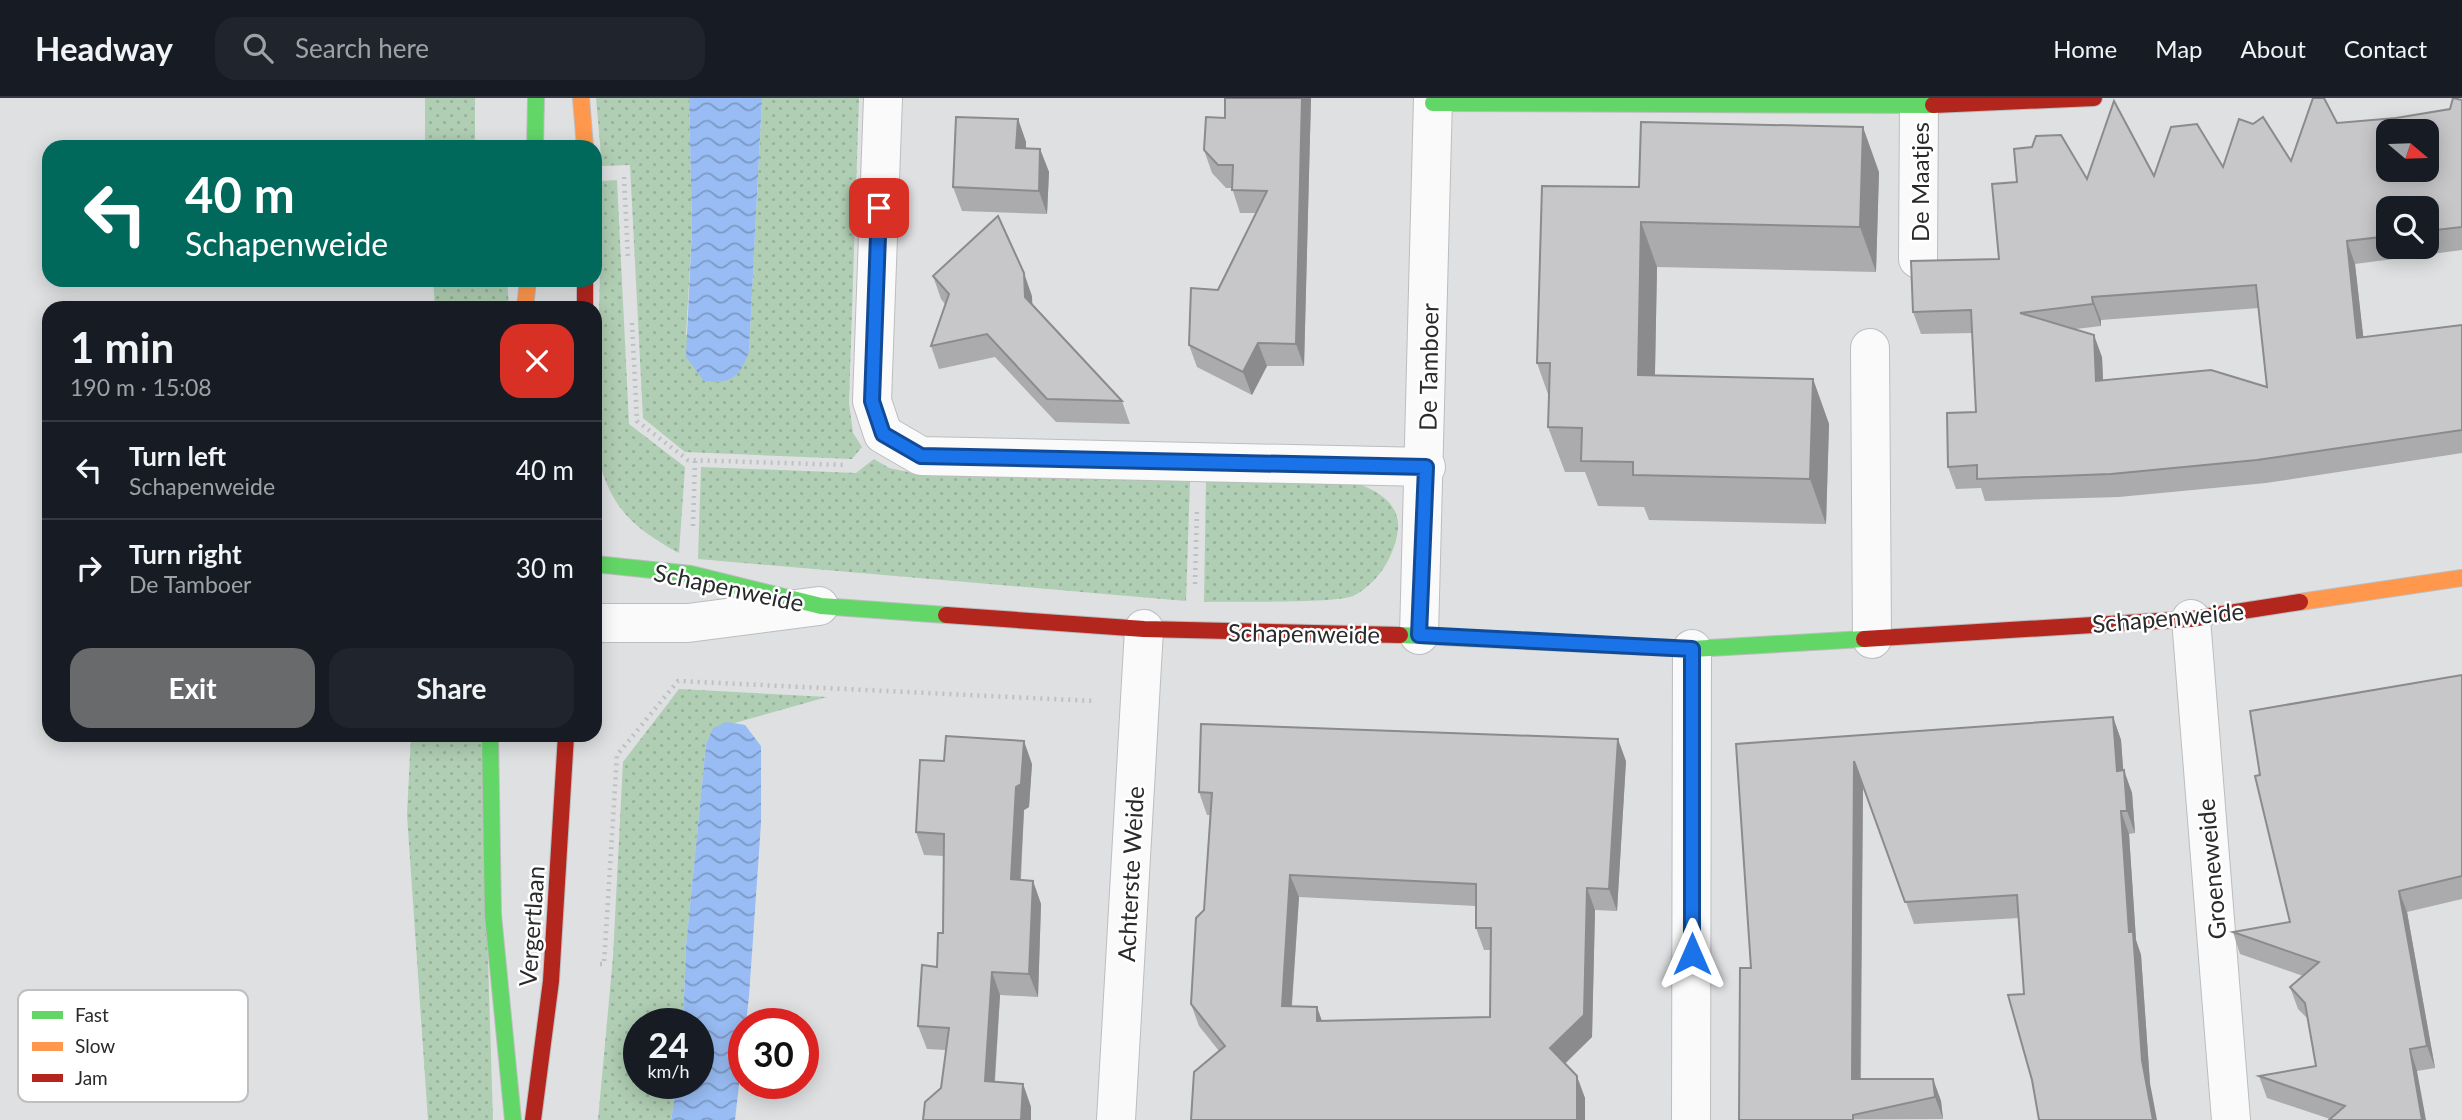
<!DOCTYPE html>
<meta charset="utf-8">
<style>
:root{--surface:#171b24;--page:#20242c;--text:#f1f3f6;--muted:#9ea1a6;--line:#363941;--accent:#686a6c}
body{margin:0;font-family:Lato,sans-serif;background:var(--page);color:var(--text);height:100vh;display:flex;flex-direction:column;font-size:26px;white-space:nowrap}
*{box-sizing:border-box;margin:0}
p{font-size:23px;color:var(--muted)}
.icon{flex:none;width:38px;height:38px;fill:none;stroke:currentColor;stroke-width:2;stroke-linecap:round;stroke-linejoin:round}
.map{position:relative;flex:1;overflow:hidden}
.side{position:absolute;left:42px;top:203px;width:560px;height:441px;display:flex;flex-direction:column;background:var(--surface);border-radius:21px;box-shadow:0 4px 18px #0003}
.side>*{flex:none}
.hud{position:absolute;left:42px;top:42px;width:560px;height:147px;border-radius:21px;box-shadow:0 4px 18px #0003;background:#00695c;color:#fff;overflow:hidden}
.needle{width:46px;rotate:109deg}
.tools{position:absolute;left:2376px;top:21px;display:grid;gap:14px}
.tools a{display:grid;place-items:center;width:63px;height:63px;border-radius:14px;background:var(--surface);box-shadow:0 4px 18px #0003;font-size:35px}
.speed{position:absolute;left:623px;top:910px;display:flex;gap:14px;font-size:35px;font-weight:700;text-align:center}
.speed>*{display:grid;place-content:center;width:91px;height:91px;border-radius:50%;background:var(--surface);box-shadow:0 4px 18px #0003;line-height:1}
.speed small{font-size:18px;font-weight:400}
.speed .limit{border:10px solid #d22;background:#fff;color:#111}
.pin{position:absolute;display:grid;place-items:center;width:60px;height:60px;color:#fff;margin:-30px;border-radius:14px;box-shadow:0 4px 10px #0006}
.me{position:absolute;width:77px;margin:-38px;rotate:0deg;stroke-linejoin:round;filter:drop-shadow(0 0 5px #0008)}
.turn{display:flex;align-items:center;gap:24px;height:147px;padding:0 28px;font-size:32px}
.turn .icon{width:91px;height:91px;stroke-width:2.5}
.turn b{display:block;font-size:49px;line-height:60px}
.round{display:grid;place-items:center;flex:none;width:74px;height:74px;border-radius:21px;background:var(--page)}
.overview{display:flex;align-items:center;justify-content:space-between;height:119px;padding:0 28px}
h1{font-size:42px;font-weight:700;line-height:52px}
.primary-button{display:flex;gap:14px;margin-top:auto;padding:14px 28px}
.primary-button a{flex:1;height:80px;border-radius:21px;background:var(--accent);color:#fff;font-size:28px;font-weight:700;line-height:80px;text-align:center}
.primary-button a+a{background:var(--page);color:var(--text)}
ul{padding:0;list-style:none}
li{display:flex;align-items:center;gap:21px;height:98px;padding:0 28px;border-top:2px solid var(--line)}
li div{flex:1}
li b{display:block;font-size:26px}
li em{font-style:normal}
header{display:flex;align-items:center;gap:42px;box-sizing:border-box;height:98px;padding:0 35px;background:var(--surface);border-bottom:2px solid var(--line)}
header strong{font-size:33px}
nav{display:flex;gap:38px;margin-inline-start:auto;font-size:24px}
.search{width:490px;height:63px;background:var(--page);display:flex;align-items:center;gap:18px;box-sizing:border-box;padding:0 24px;border-radius:21px;color:var(--muted);font-size:26px}
.map>svg:first-child{display:block}
.grass{fill:url(#grass-dots)}
.water{fill:url(#water-waves)}
.lines{fill:none;stroke-linecap:round;stroke-linejoin:round}
.street-casing{stroke:#bcbdbe;stroke-width:40}
.fast-casing{stroke:#bcbdbe;stroke-width:18}
.slow-casing{stroke:#bcbdbe;stroke-width:18}
.jam-casing{stroke:#bcbdbe;stroke-width:18}
.path{stroke:#bfc0c1;stroke-width:4.5;stroke-dasharray:2 5;stroke-linecap:butt}
.street{stroke:#fafafb;stroke-width:38}
.fast{stroke:#63d668;stroke-width:16}
.slow{stroke:#ff974d;stroke-width:16}
.jam{stroke:#b3261e;stroke-width:16}
.wall{fill:#ababad;fill-rule:evenodd}
.shaded-wall{fill:#8b8b8d}
.building{fill:#c7c7c9;stroke:#8b8b8d;stroke-width:2;fill-rule:evenodd}
.route-casing{stroke:#114b97;stroke-width:18}
.route{stroke:#1a73e8;stroke-width:12}
.labels{text-anchor:middle;dominant-baseline:central;stroke-width:5;stroke-linejoin:round;paint-order:stroke}
.street-label{font-size:24px;fill:#292a2c;stroke:#fff}
.key{fill:#fff;stroke:#bfbfc0;stroke-width:2}
.key-label{font-size:19px;fill:#292a2c}
</style>
<header>
<strong>Headway</strong>
<div class="search"><svg class="icon" aria-label="search" viewBox="0 0 24 24"><circle cx="10" cy="10" r="6"/><path d="M15 15l6 6"/></svg>Search here</div>
<nav><a>Home</a><a>Map</a><a>About</a><a>Contact</a></nav>
</header>
<div class="map">
<svg width="2462" height="1022" viewBox="0 0 2462 1022">
<defs>
<pattern id="grass-dots" width="8" height="8" patternUnits="userSpaceOnUse" patternTransform="scale(1.75)"><rect width="8" height="8" fill="#b0ceb3"/><path d="M2 2h.1M6 6h.1" fill="none" stroke="#97b19a" stroke-width="1.8" stroke-linecap="round"/></pattern>
<pattern id="water-waves" width="16" height="10" patternUnits="userSpaceOnUse" patternTransform="scale(1.75)"><rect width="16" height="10" fill="#98bcf3"/><path d="M0 5q4-4 8 0t8 0" fill="none" stroke="#7c99c5"/></pattern>
</defs>
<rect width="100%" height="100%" fill="#dee0e2"/>
<g class="grass">
<rect x="425" y="0" width="50" height="49"/>
<polygon points="596,0 689,0 692,130 686,237 749,253 762,0 859,0 849,305 853,335 862,349 852,361 685,354 643,320 630,67 602,68"/>
<path d="M617 82 629 326 685 369 679 455C629 428 608 406 596 350L602 83Z"/>
<polygon points="433,182 507,182 509,210 435,210"/>
<polygon points="874,361 889,370 918,376 1190,383 1186,503 698,461 701,369 856,375"/>
<path d="M1206 382 1359 386C1379 394 1400 406 1398 431 1395 457 1379 484 1355 497 1341 506 1229 503 1204 504Z"/>
<polygon points="679,591 827,599 713,631 706,646 686,848 683,926 639,926 639,985 677,985 671,1022 598,1022 613,859 623,664"/>
<polygon points="411,637 481,637 493,1022 428,1022 407,717"/>
</g>
<g class="water">
<path d="M689 0H762L749 253C741 278 731 287 704 283L686 259 692 130Z"/>
<polygon points="727,624 745,627 761,648 761,725 749,898 735,1022 671,1022 677,985 698,985 698,926 683,926 686,848 706,646 713,630"/>
</g>
<g class="lines">
<defs>
<g id="street">
<polyline points="883,0 872,303 883,336 921,358 1426,369"/>
<polyline points="1918,161 1919,6"/>
<polyline points="1870,250 1872,541"/>
<polyline points="2191,521 2231,1022"/>
<polyline points="595,525 688,525 819,508"/>
<polyline points="1419,537 1433,0"/>
<polyline points="1116,1022 1144,531"/>
<polyline points="1691,1022 1692,551"/>
</g>
<g id="fast">
<polyline points="1433,5 1933,7"/>
<polyline points="535,49 536,0"/>
<polyline points="595,466 691,476 821,508 946,517"/>
<polyline points="1400,537 1692,551 1864,541"/>
<polyline points="490,637 493,817 513,1022"/>
</g>
<g id="slow">
<polyline points="581,0 585,49"/>
<polyline points="525,210 528,182"/>
<polyline points="2300,504 2462,480"/>
</g>
<g id="jam">
<polyline points="1933,7 2094,0"/>
<polyline points="585,182 585,210"/>
<polyline points="946,517 1144,531 1400,537"/>
<polyline points="1864,541 2191,521 2300,504"/>
<polyline points="533,1022 551,883 566,637"/>
</g>
</defs>
<use href="#street" class="street-casing"/>
<use href="#fast" class="fast-casing"/>
<use href="#slow" class="slow-casing"/>
<use href="#jam" class="jam-casing"/>
<g class="path">
<polyline points="624,79 628,161"/>
<polyline points="632,225 637,323 688,362 846,367"/>
<polyline points="693,428 695,363"/>
<polyline points="1195,486 1197,411"/>
<polyline points="600,866 604,866 617,657 678,583 1094,603"/>
</g>
<use href="#street" class="street"/>
<use href="#fast" class="fast"/>
<use href="#slow" class="slow"/>
<use href="#jam" class="jam"/>
</g>
<g class="wall">
<polygon points="1311,0 1304,268 1267,268 1252,297 1197,269 1189,247 1256,115 1240,115 1232,90 1226,90 1212,75 1204,52 1225,20"/>
<path d="M2462 2V152L2355 166 2363 239 2462 227V355L2266 385 2119 399 1985 403 1981 390 1956 391 1948 369 1976 314 1972 235 1921 236 1913 214 1999 161 2087 81 2154 78 2223 69 2291 63 2337 25 2396 20 2450 11ZM2389 110H2427V149H2389ZM2259 210 2267 289 2103 283 2102 259 2076 231 2101 228V222Z"/>
<polygon points="1018,21 1026,44 1026,51 1040,51 1049,74 1047,116 962,113 953,89"/>
<polygon points="1879,74 1876,174 1657,169 1655,277 1813,281 1829,326 1826,426 1649,422 1644,409 1598,408 1585,374 1565,374 1548,329 1549,299 1537,265 1639,89"/>
<polygon points="933,178 1032,198 1032,207 1122,303 1130,326 1056,324 995,259 939,271 931,248 945,206 941,201"/>
<polygon points="2462,577 2462,801 2407,814 2435,970 2417,973 2330,1021 2267,1000 2259,978 2316,968 2308,921 2298,911 2290,889 2303,878 2240,856 2233,834 2290,824 2260,677"/>
<polygon points="2113,619 2121,642 2123,672 2132,695 2135,735 2129,736 2136,842 2141,857 2150,985 2024,896 2019,820 1914,826 1863,686 1861,981 1933,981 1941,1003 1943,1021 1739,1022 1751,870 1736,646"/>
<path d="M1626 663 1617 813 1595 812 1592 939 1565 966 1585 1000V1022H1191L1219 953 1199 928 1191 906 1204 812 1210 717H1207L1199 694ZM1299 799 1476 808V830L1484 852H1491L1490 919 1322 923 1317 909 1292 908Z"/>
<polygon points="1032,666 1029,709 1024,712 1021,782 1033,783 1041,806 1038,899 1000,897 995,984 1023,986 1031,1009 1031,1022 923,1022 941,990 946,952 927,951 918,928 937,869 943,835 944,758 924,757 916,734"/>
</g>
<g class="shaded-wall">
<polygon points="1302,0 1311,0 1304,268 1296,246"/>
<polygon points="1018,21 1026,44 1025,73 1016,50"/>
<polygon points="1863,29 1879,74 1876,174 1860,129"/>
<polygon points="1040,51 1049,74 1047,116 1039,93"/>
<polygon points="1641,124 1657,169 1654,322 1638,277"/>
<polygon points="2347,143 2355,166 2366,262 2357,240"/>
<polygon points="1024,175 1032,198 1033,222 1025,199"/>
<polygon points="2092,199 2101,222 2101,228 2093,206"/>
<polygon points="2094,237 2102,259 2104,306 2096,283"/>
<polygon points="1258,245 1267,268 1252,297 1243,274"/>
<polygon points="1813,281 1829,326 1826,426 1810,381"/>
<polygon points="2113,619 2121,642 2125,695 2117,673"/>
<polygon points="1618,641 1626,663 1617,813 1609,791"/>
<polygon points="1024,643 1032,666 1029,709 1024,712 1019,804 1011,781 1016,689"/>
<polygon points="1854,663 1863,686 1860,1003 1852,981"/>
<polygon points="2124,672 2132,695 2135,735 2127,713"/>
<polygon points="2121,713 2129,736 2136,842 2141,857 2150,985 2157,1022 2153,1022 2142,962 2129,834"/>
<polygon points="1290,777 1299,799 1290,930 1282,908"/>
<polygon points="1033,783 1041,806 1038,899 1029,876"/>
<polygon points="1587,790 1595,812 1592,939 1558,972 1550,950"/>
<polygon points="2399,793 2407,814 2435,970 2427,948"/>
<polygon points="992,874 1000,897 993,1006 985,983"/>
<polygon points="1317,909 1325,932 1317,923"/>
<polygon points="2410,951 2417,973 2426,1022 2422,1022"/>
<polygon points="1577,978 1585,1000 1585,1022 1577,1022"/>
<polygon points="1933,981 1941,1003 1943,1021 1935,999"/>
<polygon points="1023,986 1031,1009 1031,1022 1021,1022"/>
</g>
<g class="building">
<polygon points="1225,0 1302,0 1296,246 1258,245 1243,274 1189,247 1191,190 1218,192 1267,93 1232,92 1233,67 1218,67 1204,52 1206,19 1225,20"/>
<path d="M2313 0H2324L2337 25 2396 20 2450 11 2453 0 2462 2V129L2427 133V110H2389V138L2347 143 2357 240 2462 227V332L2257 362 2111 376 1977 381V367L1948 369 1947 315 1976 314 1971 212 1913 214 1911 163 1999 161 1992 86 2017 84 2014 51 2032 49 2036 38 2061 37 2087 81 2114 3 2154 78 2171 29 2197 26 2223 69 2239 21 2253 26 2263 19 2291 63ZM2389 33H2427V72H2389ZM2256 187 2267 289 2211 272 2096 283 2094 237 2020 215 2093 206 2092 199Z"/>
<polygon points="956,19 1018,21 1016,50 1040,51 1039,93 953,89"/>
<polygon points="1641,24 1863,29 1860,129 1641,124 1638,277 1813,281 1810,381 1633,377 1633,364 1581,363 1582,330 1548,329 1550,265 1537,265 1542,88 1639,89"/>
<polygon points="998,118 1024,175 1025,199 1122,303 1047,301 987,236 931,248 949,196 933,178"/>
<polygon points="2462,577 2462,778 2399,793 2427,948 2410,951 2422,1022 2329,1022 2345,1008 2259,978 2316,968 2305,905 2290,889 2319,864 2233,834 2290,824 2255,678 2260,677 2250,613"/>
<polygon points="2113,619 2117,673 2124,672 2127,713 2121,713 2129,834 2133,834 2142,962 2153,1022 2039,1022 2032,982 2008,897 2024,896 2017,797 1905,804 1854,663 1852,981 1933,981 1935,999 1853,1017 1853,1022 1739,1022 1740,870 1751,870 1736,646"/>
<path d="M1201 626 1618 641 1609 791 1587 790 1584 917 1550 950 1577 978V1022H1191L1194 974 1225 948 1191 906 1196 820 1204 812 1212 695 1199 694ZM1290 777 1476 786V830H1491L1490 919 1317 923V909L1282 908Z"/>
<polygon points="946,638 1024,643 1021,686 1016,689 1011,781 1033,783 1029,876 992,874 985,983 1023,986 1021,1022 923,1022 925,1004 941,990 949,930 918,928 922,867 937,869 938,835 943,835 944,736 916,734 920,662 944,663"/>
</g>
<g class="lines">
<defs>
<polyline id="route" points="879,110 872,303 883,336 921,358 1426,369 1419,537 1692,551 1692,856"/>
</defs>
<use href="#route" class="route-casing"/>
<use href="#route" class="route"/>
</g>
<g class="labels">
<g class="street-label">
<text transform="translate(1919 84) rotate(-90)">De Maatjes</text>
<text transform="translate(1428 269) rotate(-89)">De Tamboer</text>
<text transform="translate(729 489) rotate(12)">Schapenweide</text>
<text transform="translate(2168 519) rotate(-5)">Schapenweide</text>
<text transform="translate(1304 535) rotate(1)">Schapenweide</text>
<text transform="translate(2211 771) rotate(-95)">Groeneweide</text>
<text transform="translate(1130 776) rotate(-87)">Achterste Weide</text>
<text transform="translate(531 828) rotate(-86)">Vergertlaan</text>
</g>
</g>
<rect x="18" y="892" width="230" height="112" rx="10" class="key"/>
<rect x="32" y="913" width="31" height="8" fill="#63d668"/>
<rect x="32" y="944" width="31" height="9" fill="#ff974d"/>
<rect x="32" y="976" width="31" height="8" fill="#b3261e"/>
<g class="key-label">
<text x="75" y="924">Fast</text>
<text x="75" y="955">Slow</text>
<text x="75" y="987">Jam</text>
</g>
</svg>
<div class="tools">
<a><svg class="needle" viewBox="-14 -14 28 28"><path d="M0-13l5 13h-10z" fill="#e53935"/><path d="M0 13l5-13h-10z" fill="#9ea1a6"/></svg></a>
<a><svg class="icon" aria-label="search" viewBox="0 0 24 24"><circle cx="10" cy="10" r="6"/><path d="M15 15l6 6"/></svg></a>
</div>
<div class="speed"><div>24<small>km/h</small></div><div class="limit">30</div></div>
<div class="pin" style="left:879px;top:110px;background:#d93025"><svg class="icon" aria-label="arrive" viewBox="0 0 24 24"><path d="M6 21V4h12l-3 4 3 4H6"/></svg></div>
<svg class="me" style="left:1692px;top:856px" viewBox="-20 -20 40 40"><path d="M0-17L14 15 0 8-14 15z" fill="#1a73e8" stroke="#fff" stroke-width="4"/></svg>
<div class="hud">
<div class="turn"><svg class="icon" aria-label="left" viewBox="0 0 24 24"><path d="M17 20v-9H6M10 6l-5 5 5 5"/></svg><div><b>40 m</b>Schapenweide</div></div>
</div>
<section class="side">
<div class="overview"><div><h1>1 min</h1><p>190 m · 15:08</p></div><a class="round" style="background:#d93025;color:#fff"><svg class="icon" aria-label="close" viewBox="0 0 24 24"><path d="M6 6l12 12M18 6L6 18"/></svg></a></div>
<ul>
<li><svg class="icon" aria-label="left" viewBox="0 0 24 24"><path d="M17 20v-9H6M10 6l-5 5 5 5"/></svg><div><b>Turn left</b><p>Schapenweide</p></div><em>40 m</em></li>
<li><svg class="icon" aria-label="right" viewBox="0 0 24 24"><path d="M7 20v-9h11M14 6l5 5-5 5"/></svg><div><b>Turn right</b><p>De Tamboer</p></div><em>30 m</em></li>
</ul>
<div class="primary-button"><a>Exit</a><a>Share</a></div>
</section>
</div>
